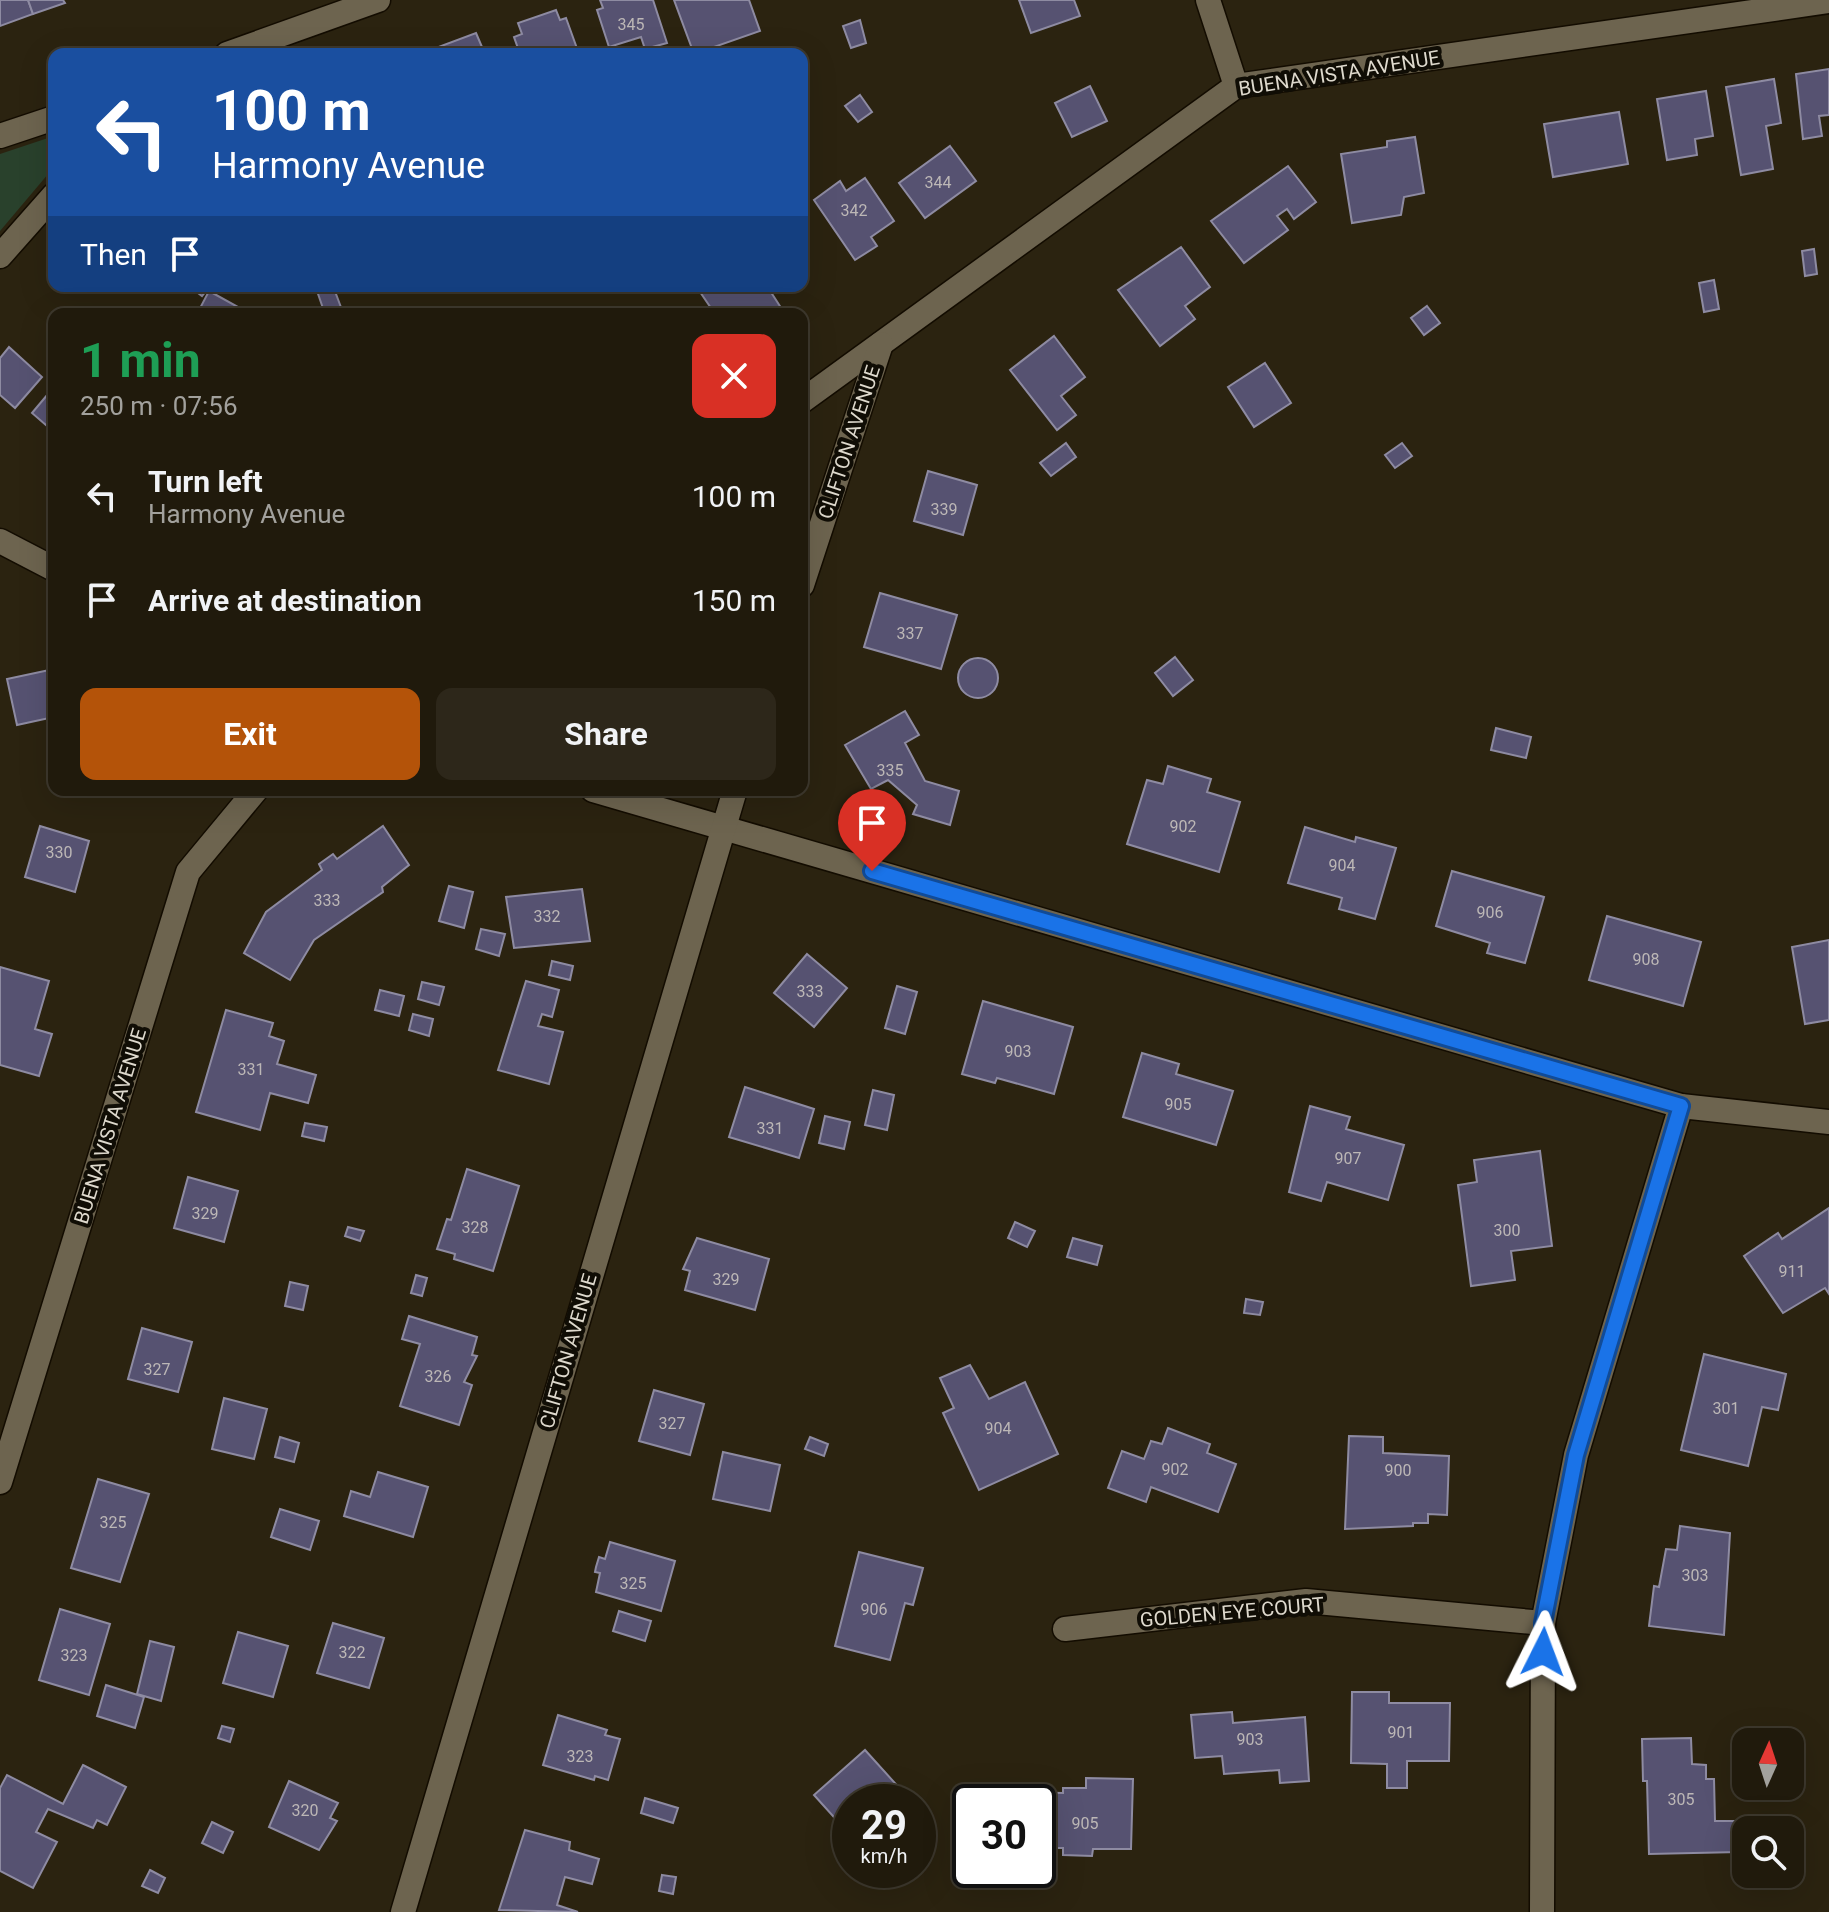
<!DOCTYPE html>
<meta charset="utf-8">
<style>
:root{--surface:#201a0c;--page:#2d271a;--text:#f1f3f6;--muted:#a2a19d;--line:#3d382d;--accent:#b45309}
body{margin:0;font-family:Roboto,sans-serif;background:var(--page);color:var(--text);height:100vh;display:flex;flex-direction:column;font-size:30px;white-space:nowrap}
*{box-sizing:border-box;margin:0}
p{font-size:26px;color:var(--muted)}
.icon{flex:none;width:44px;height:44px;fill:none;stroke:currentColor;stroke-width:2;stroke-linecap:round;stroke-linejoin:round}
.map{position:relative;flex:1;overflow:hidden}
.panel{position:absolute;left:48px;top:308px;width:760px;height:488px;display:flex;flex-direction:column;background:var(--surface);border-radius:16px;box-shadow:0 8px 32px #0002,0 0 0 2px var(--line)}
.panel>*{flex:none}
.hud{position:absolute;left:48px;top:48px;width:760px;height:244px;border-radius:16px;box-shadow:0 8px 32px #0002,0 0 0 2px var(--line);background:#1a4fa0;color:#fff;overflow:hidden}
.needle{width:52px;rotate:3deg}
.buttons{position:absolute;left:1732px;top:1728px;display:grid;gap:16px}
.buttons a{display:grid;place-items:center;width:72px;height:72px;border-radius:16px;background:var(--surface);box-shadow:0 8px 32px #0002,0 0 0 2px var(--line);font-size:40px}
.speed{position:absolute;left:832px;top:1784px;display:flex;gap:16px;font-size:40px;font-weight:700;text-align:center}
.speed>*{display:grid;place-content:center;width:104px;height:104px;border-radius:50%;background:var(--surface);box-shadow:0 8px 32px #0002,0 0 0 2px var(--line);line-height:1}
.speed small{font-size:20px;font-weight:400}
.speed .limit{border:4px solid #111;border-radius:12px;background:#fff;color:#111}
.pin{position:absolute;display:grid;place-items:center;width:68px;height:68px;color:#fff;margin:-82px -34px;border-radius:50% 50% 50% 0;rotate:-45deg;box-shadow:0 0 8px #0007}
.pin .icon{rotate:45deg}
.me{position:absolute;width:88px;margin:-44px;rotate:3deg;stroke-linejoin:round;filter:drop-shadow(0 0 6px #0008)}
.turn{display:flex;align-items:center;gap:28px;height:168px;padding:0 32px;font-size:36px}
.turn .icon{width:104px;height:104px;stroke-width:2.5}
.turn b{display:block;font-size:56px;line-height:68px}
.then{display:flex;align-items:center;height:76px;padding:0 32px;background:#0003;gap:16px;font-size:30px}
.round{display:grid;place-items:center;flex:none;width:84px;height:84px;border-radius:16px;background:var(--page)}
.head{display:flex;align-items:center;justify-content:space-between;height:136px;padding:0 32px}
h1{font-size:48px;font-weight:700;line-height:60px;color:#1e9e55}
.action{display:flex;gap:16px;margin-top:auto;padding:16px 32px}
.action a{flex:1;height:92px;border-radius:16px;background:var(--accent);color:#fff;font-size:32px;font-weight:700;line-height:92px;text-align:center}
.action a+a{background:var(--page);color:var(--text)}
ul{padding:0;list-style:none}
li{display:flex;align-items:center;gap:24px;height:104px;padding:0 32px}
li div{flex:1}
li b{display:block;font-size:30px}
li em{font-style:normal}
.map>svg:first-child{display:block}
.green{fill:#29412c}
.building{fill:#565271;stroke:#8e8ba2;stroke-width:2}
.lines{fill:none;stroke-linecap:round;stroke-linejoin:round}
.street-casing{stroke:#130c00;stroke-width:27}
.secondary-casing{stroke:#130c00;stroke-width:27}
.street{stroke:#6d644f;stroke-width:24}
.secondary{stroke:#6d644f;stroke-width:24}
.route-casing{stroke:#114b97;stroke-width:20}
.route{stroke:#1a73e8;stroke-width:14}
.labels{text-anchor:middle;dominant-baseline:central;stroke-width:8;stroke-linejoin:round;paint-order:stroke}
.number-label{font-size:16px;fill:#bcb7b6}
.street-label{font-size:20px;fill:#ded9cd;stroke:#100d05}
</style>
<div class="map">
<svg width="1829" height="1912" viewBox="0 0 1829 1912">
<rect width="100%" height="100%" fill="#2b2310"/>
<polygon class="green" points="54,136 54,167 0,231 0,154"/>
<g class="building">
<polygon points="0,0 28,0 33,14 0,26"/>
<polygon points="28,0 63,0 65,3 33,14"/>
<polygon points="600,0 653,0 667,43 645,49 641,37 609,47 597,10 603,8"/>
<polygon points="674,0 749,0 760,31 694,54"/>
<polygon points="1019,0 1074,0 1080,16 1031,33"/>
<polygon points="556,10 560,20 566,18 579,54 520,54 514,37 522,34 518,23"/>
<polygon points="860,20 866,43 851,48 843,26"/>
<polygon points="476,33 485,54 426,54 425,52"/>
<polygon points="1829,69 1829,115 1819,116 1822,136 1803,139 1796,74"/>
<polygon points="1774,79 1781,123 1766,126 1773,169 1741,175 1726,87"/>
<polygon points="1090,86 1107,121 1072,137 1055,103"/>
<polygon points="1706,91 1713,136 1695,139 1697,155 1667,160 1657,99"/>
<polygon points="860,95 872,112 858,122 845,106"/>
<polygon points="1619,112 1628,164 1553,177 1544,124"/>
<polygon points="1415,137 1424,193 1404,197 1401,215 1352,223 1341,154 1387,147 1387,141"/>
<polygon points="950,146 976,181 925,218 899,183"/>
<polygon points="1288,166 1316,202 1294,219 1287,209 1277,216 1288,230 1244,263 1211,221"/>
<polygon points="865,178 894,221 871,237 877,246 855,260 814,200 840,181 846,191"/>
<polygon points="1181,247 1210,287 1185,306 1195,319 1160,346 1118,290"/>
<polygon points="1814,249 1817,274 1805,276 1802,251"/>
<polygon points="1714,280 1719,309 1704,312 1699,283"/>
<polygon points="189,286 210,286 202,296"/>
<polygon points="333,286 342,310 325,314 317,291"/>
<polygon points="696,286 767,286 785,314 715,314"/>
<polygon points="209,291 249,313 249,314 197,314"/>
<polygon points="1427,306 1440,323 1424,335 1411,318"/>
<polygon points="1054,336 1085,377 1061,396 1076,415 1057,430 1010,370"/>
<polygon points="9,347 42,377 15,408 0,395 0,358"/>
<polygon points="1265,363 1291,403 1254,427 1228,387"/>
<polygon points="53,388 54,388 54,432 32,413"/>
<polygon points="1066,443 1076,457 1051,476 1040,463"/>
<polygon points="1402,443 1412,456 1395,468 1385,455"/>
<polygon points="928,471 977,485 963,535 914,521"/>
<polygon points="880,593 957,615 941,669 864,647"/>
<polygon points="1175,657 1193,680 1173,696 1155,673"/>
<circle cx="978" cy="678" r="20"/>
<polygon points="54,669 54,717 17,725 7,679"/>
<polygon points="905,711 919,735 905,743 925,781 959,791 950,825 913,814 917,805 888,780 871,789 845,745"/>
<polygon points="1496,728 1531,737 1526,758 1491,750"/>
<polygon points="1168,766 1211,779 1207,792 1240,802 1219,872 1127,844 1147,780 1163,784"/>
<polygon points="40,826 89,841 75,892 25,877"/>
<polygon points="383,826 409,865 382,887 383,892 314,940 290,980 244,953 266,912 322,870 319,864 333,854 337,859"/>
<polygon points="1305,827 1355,842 1356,837 1396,848 1375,919 1339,909 1342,898 1339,897 1288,883"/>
<polygon points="1452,871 1544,897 1525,963 1487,953 1490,943 1436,926"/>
<polygon points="449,886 473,892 464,928 439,921"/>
<polygon points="582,889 590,941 514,948 506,897"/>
<polygon points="1607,916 1701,942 1683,1006 1589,980"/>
<polygon points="481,929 505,934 499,956 476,949"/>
<polygon points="1829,940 1829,1020 1805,1024 1792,947"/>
<polygon points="807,954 847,988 814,1027 774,993"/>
<polygon points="552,961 573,966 570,980 549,975"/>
<polygon points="0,967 49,981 35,1029 52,1034 39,1076 0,1065"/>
<polygon points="526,981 559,990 552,1017 542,1014 538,1026 563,1032 549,1084 498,1070"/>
<polygon points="422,982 444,987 439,1005 418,999"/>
<polygon points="897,986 917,992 905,1034 885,1028"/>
<polygon points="380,990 404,996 399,1016 375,1010"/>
<polygon points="983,1001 1073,1027 1054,1094 997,1078 995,1083 962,1074"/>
<polygon points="226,1010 273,1023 269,1036 284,1041 277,1064 316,1075 308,1103 270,1093 260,1130 196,1112"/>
<polygon points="413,1014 433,1019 429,1036 409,1030"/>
<polygon points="1142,1053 1179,1064 1176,1074 1233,1091 1216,1145 1123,1117"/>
<polygon points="745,1087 814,1109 799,1158 729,1137"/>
<polygon points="873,1090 894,1095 887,1130 865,1125"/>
<polygon points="1310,1106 1350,1117 1346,1129 1404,1145 1388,1200 1327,1182 1321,1201 1289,1192"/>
<polygon points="825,1116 850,1122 844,1149 819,1143"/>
<polygon points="305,1123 327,1127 324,1141 302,1136"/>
<polygon points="1540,1151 1552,1246 1511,1251 1515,1280 1471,1286 1458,1185 1477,1182 1474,1160"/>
<polygon points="467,1169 519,1186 493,1271 454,1259 455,1254 437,1249 447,1219 451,1220"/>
<polygon points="188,1177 238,1191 224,1242 174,1228"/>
<polygon points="1829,1208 1829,1294 1825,1288 1783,1313 1744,1256 1778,1233 1782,1239"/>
<polygon points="1015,1222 1035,1231 1027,1247 1008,1238"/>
<polygon points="348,1227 364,1231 360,1241 345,1236"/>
<polygon points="697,1238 769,1259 755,1310 685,1290 690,1271 683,1269"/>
<polygon points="1073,1238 1102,1246 1097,1265 1067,1257"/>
<polygon points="416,1275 427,1278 422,1296 411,1293"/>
<polygon points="290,1282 308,1286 303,1310 285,1306"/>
<polygon points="1246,1299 1263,1302 1260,1315 1244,1313"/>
<polygon points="409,1316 477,1337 472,1355 477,1356 464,1382 472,1385 459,1425 400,1406 420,1344 402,1339"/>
<polygon points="142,1328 192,1342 178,1392 128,1379"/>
<polygon points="1704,1354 1786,1374 1778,1410 1762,1407 1748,1466 1681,1450"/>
<polygon points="970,1365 989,1399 1025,1382 1058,1454 979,1490 943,1413 954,1408 940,1378"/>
<polygon points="654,1390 704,1404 690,1455 639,1441"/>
<polygon points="224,1398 267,1409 254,1459 212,1449"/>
<polygon points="1168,1428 1210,1444 1207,1453 1236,1464 1218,1512 1151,1487 1146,1502 1108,1488 1122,1451 1144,1459 1151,1441 1162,1444"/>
<polygon points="1349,1436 1383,1437 1383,1453 1449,1456 1447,1515 1428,1514 1428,1523 1413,1523 1413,1526 1345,1529"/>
<polygon points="280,1437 299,1443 294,1462 275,1457"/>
<polygon points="810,1437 828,1444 824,1456 805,1449"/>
<polygon points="723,1452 780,1465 770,1511 713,1499"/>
<polygon points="378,1472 428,1487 413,1537 344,1516 351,1491 370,1497"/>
<polygon points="98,1479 149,1494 120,1582 71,1568"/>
<polygon points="280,1509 319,1521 310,1550 271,1537"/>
<polygon points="1680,1526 1730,1533 1724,1635 1649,1626 1654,1586 1659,1587 1666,1549 1677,1550"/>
<polygon points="610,1542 675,1561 661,1611 596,1592 600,1573 595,1572 596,1567 599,1557 605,1559"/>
<polygon points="859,1552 923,1568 913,1605 905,1603 890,1660 835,1646"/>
<polygon points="60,1609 110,1624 89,1695 39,1680"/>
<polygon points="619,1611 651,1621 645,1641 613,1631"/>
<polygon points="333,1623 384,1638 369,1688 317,1673"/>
<polygon points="238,1632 288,1646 273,1697 223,1683"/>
<polygon points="150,1641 174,1647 161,1701 137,1694"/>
<polygon points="106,1685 144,1697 135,1728 97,1716"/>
<polygon points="1352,1692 1389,1692 1389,1703 1450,1703 1449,1761 1407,1761 1407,1788 1387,1788 1387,1764 1351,1763"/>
<polygon points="1232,1712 1233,1723 1305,1717 1309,1781 1280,1783 1279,1770 1224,1774 1222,1756 1195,1758 1191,1715"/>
<polygon points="558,1715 607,1730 605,1735 620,1739 608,1780 595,1776 594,1780 543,1765"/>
<polygon points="222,1726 234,1729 230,1742 218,1738"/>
<polygon points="1691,1738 1692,1764 1706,1765 1706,1779 1714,1779 1715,1821 1738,1821 1739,1852 1649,1854 1647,1781 1643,1781 1642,1739"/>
<polygon points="865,1750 912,1802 850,1802 850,1835 814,1795"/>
<polygon points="83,1765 126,1787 107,1825 97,1820 93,1828 48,1809 36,1832 57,1842 33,1888 0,1871 0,1788 7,1775 63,1804"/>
<polygon points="1086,1778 1133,1779 1131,1849 1093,1849 1092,1856 1063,1855 1063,1848 1038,1848 1038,1802 1028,1802 1028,1792 1063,1793 1063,1788 1086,1788"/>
<polygon points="289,1781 338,1803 330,1818 337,1821 319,1850 269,1827"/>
<polygon points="645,1798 678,1808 673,1823 641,1813"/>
<polygon points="918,1808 929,1821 918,1831"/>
<polygon points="212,1822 233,1832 223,1853 202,1843"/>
<polygon points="525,1830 570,1842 569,1850 599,1859 592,1884 565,1877 557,1905 578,1912 499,1910"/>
<polygon points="1790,1840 1802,1840 1801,1867 1790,1867"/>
<polygon points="150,1870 165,1878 158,1893 142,1886"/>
<polygon points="662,1875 676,1877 673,1894 659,1891"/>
</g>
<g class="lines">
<defs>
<g id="street">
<polyline points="1208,0 1236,86"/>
<polyline points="0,136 54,118"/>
<polyline points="802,401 1236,86 1829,1"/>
<polyline points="0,541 54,569"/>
<polyline points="802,585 881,344"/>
<polyline points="593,790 1681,1106 1829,1122"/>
<polyline points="0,1482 188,872 256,790"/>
<polyline points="1065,1629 1306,1601 1543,1623"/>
<polyline points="403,1912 735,790"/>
<polyline points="1542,1912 1543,1623 1576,1455 1681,1106"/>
</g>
<g id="secondary">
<polyline points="227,54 378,0"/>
<polyline points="0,256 54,195"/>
</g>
</defs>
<use href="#street" class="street-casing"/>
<use href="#secondary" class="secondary-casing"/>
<use href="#street" class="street"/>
<use href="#secondary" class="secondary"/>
</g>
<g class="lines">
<defs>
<polyline id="route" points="872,871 1681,1106 1576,1455 1543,1623 1543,1652"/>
</defs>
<use href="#route" class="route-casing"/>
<use href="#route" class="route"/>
</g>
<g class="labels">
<g class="number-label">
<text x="631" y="24">345</text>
<text x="938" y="182">344</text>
<text x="854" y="210">342</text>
<text x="944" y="509">339</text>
<text x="910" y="633">337</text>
<text x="890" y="770">335</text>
<text x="1183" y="826">902</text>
<text x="59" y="852">330</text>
<text x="1342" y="865">904</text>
<text x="327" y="900">333</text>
<text x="1490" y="912">906</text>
<text x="547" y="916">332</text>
<text x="1646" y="959">908</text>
<text x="810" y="991">333</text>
<text x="1018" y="1051">903</text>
<text x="251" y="1069">331</text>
<text x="1178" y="1104">905</text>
<text x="770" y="1128">331</text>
<text x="1348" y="1158">907</text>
<text x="205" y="1213">329</text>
<text x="475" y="1227">328</text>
<text x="1507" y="1230">300</text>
<text x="1792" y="1271">911</text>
<text x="726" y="1279">329</text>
<text x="157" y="1369">327</text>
<text x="438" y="1376">326</text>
<text x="1726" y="1408">301</text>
<text x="672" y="1423">327</text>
<text x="998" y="1428">904</text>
<text x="1175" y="1469">902</text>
<text x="1398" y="1470">900</text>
<text x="113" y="1522">325</text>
<text x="1695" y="1575">303</text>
<text x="633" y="1583">325</text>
<text x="874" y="1609">906</text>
<text x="352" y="1652">322</text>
<text x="74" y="1655">323</text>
<text x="1401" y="1732">901</text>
<text x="1250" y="1739">903</text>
<text x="580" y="1756">323</text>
<text x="1681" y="1799">305</text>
<text x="305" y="1810">320</text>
<text x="1085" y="1823">905</text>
</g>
<g class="street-label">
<text transform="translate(1339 73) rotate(-9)">BUENA VISTA AVENUE</text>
<text transform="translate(849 442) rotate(-72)">CLIFTON AVENUE</text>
<text transform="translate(110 1126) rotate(-73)">BUENA VISTA AVENUE</text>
<text transform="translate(568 1351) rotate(-74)">CLIFTON AVENUE</text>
<text transform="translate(1232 1612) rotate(-5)">GOLDEN EYE COURT</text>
</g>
</g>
</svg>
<div class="buttons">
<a><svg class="needle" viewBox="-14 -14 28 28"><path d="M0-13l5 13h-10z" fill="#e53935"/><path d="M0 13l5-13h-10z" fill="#a2a19d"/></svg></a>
<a><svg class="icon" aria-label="search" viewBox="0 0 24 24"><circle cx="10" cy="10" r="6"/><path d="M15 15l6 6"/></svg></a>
</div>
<div class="speed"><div>29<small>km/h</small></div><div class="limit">30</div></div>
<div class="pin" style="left:872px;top:871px;background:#d93025"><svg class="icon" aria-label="arrive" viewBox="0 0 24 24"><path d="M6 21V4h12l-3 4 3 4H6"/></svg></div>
<svg class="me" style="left:1543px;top:1652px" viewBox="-20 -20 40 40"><path d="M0-17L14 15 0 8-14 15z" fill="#1a73e8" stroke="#fff" stroke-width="4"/></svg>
<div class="hud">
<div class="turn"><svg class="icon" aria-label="left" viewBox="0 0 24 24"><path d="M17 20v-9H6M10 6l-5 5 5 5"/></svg><div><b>100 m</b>Harmony Avenue</div></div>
<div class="then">Then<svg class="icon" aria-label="arrive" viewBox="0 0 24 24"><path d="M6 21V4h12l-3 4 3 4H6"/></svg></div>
</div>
<section class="panel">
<div class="head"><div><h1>1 min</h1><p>250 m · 07:56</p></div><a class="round" style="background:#d93025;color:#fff"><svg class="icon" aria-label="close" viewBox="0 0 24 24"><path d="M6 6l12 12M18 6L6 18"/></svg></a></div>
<ul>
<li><svg class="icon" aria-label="left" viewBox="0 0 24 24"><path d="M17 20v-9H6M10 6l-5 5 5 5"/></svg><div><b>Turn left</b><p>Harmony Avenue</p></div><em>100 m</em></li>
<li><svg class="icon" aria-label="arrive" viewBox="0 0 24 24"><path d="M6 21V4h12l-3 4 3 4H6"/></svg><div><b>Arrive at destination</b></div><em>150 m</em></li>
</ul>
<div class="action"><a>Exit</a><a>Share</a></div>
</section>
</div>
